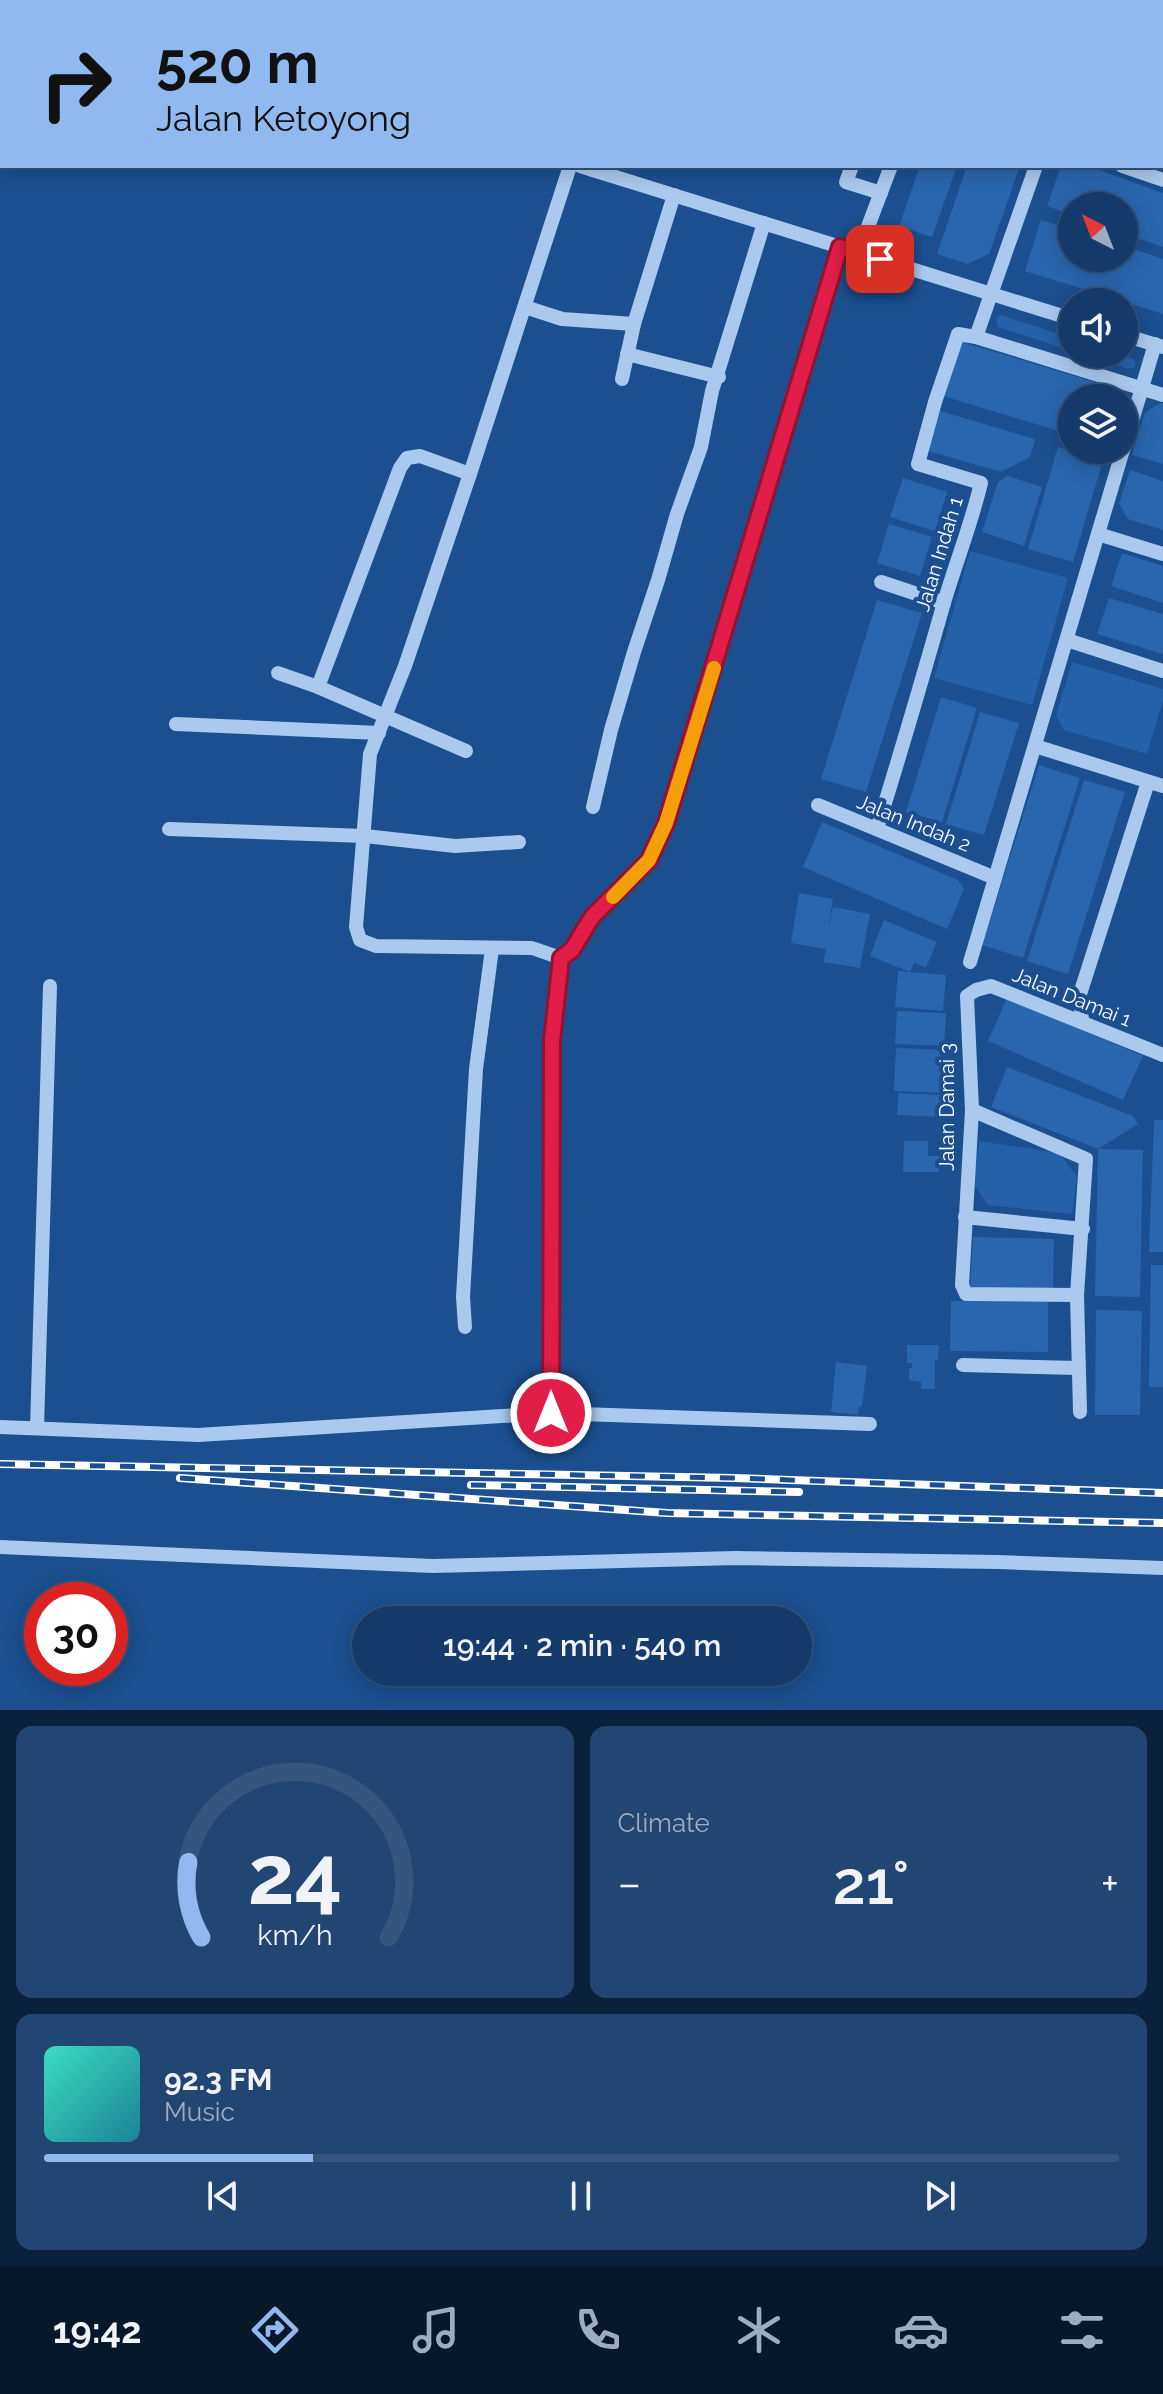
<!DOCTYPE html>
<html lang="en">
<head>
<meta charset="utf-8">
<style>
  body { margin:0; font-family:Raleway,sans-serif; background:#214673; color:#f1f3f6; height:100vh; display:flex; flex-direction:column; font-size:30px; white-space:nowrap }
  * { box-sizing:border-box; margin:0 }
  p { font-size:26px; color:#9dadc1 }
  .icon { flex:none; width:44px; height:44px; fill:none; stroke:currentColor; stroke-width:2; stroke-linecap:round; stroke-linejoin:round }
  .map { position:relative; height:1710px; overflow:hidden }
  .sheet { display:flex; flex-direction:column; gap:16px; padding:16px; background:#0b203b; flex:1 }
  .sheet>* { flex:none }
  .guide { position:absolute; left:0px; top:0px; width:1164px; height:168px; box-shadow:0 4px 20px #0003,0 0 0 2px #33557e; background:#90b9f0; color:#111; overflow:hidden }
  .needle { width:52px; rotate:318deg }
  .buttons { position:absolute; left:1058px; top:192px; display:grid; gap:16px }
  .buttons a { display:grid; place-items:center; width:80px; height:80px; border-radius:50%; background:#143b6b; box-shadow:0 4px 20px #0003,0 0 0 2px #33557e; font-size:40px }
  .speed { position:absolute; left:24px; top:1582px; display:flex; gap:16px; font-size:40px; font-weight:700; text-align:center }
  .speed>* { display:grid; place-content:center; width:104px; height:104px; border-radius:50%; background:#143b6b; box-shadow:0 4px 20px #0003,0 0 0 2px #33557e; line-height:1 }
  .speed .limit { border:12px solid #d22; background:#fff; color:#111 }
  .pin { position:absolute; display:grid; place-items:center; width:68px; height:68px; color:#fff; margin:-34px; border-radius:16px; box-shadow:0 4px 12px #0006 }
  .me { position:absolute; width:88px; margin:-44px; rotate:0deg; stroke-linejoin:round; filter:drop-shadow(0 0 6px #0008) }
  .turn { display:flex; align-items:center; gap:28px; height:168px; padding:0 24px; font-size:36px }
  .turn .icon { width:104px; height:104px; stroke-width:2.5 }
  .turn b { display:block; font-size:56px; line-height:68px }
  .big { font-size:60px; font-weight:600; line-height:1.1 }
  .sheet .widget { flex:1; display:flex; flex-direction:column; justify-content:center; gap:12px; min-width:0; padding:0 28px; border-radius:16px; background:#214673 }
  .sheet .dial { align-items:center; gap:0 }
  .dial svg { height:208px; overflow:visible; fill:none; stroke:#33557e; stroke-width:7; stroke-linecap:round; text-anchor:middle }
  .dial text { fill:#f1f3f6; stroke:none }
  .song { display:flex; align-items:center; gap:24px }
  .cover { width:96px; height:96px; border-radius:12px; background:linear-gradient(135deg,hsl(170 70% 55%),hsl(190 70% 35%)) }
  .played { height:8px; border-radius:4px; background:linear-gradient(90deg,#90b9f0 25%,#33557e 25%) }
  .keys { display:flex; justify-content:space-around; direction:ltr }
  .heat { display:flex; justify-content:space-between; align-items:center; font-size:44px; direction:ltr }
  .sheet .tiles { flex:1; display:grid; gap:16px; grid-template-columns:1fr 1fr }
  .widget:last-child { grid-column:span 2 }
  .trip { position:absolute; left:352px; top:1606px; width:460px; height:80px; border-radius:40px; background:#143b6b; box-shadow:0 4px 20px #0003,0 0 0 2px #33557e; font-weight:600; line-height:80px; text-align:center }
  .tabs { display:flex; height:128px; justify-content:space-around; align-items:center; background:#08182b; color:#9dadc1 }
  .tabs .icon { width:56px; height:56px }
  .tabs .on { color:#90b9f0 }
  .tabs b { font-size:36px; color:#f1f3f6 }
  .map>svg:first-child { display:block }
  .green { fill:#2461a8 }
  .building { fill:#2a66ad }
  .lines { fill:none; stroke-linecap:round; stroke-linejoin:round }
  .minor { stroke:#a9c9ee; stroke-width:14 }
  .rail-casing { stroke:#fff; stroke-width:8 }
  .rail { stroke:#1b4f8f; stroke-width:5; stroke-dasharray:15; stroke-linecap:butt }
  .route-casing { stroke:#92132f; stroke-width:20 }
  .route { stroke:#e11d48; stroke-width:14 }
  .slow { stroke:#f59e0b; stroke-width:14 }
  .labels { text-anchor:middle; stroke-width:8; stroke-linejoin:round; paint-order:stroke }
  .street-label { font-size:20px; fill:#fff; stroke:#1b4f8f }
</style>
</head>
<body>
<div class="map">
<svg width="1163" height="1710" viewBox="0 0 1163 1710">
  <rect width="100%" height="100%" fill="#1b4f8f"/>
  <g class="green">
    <path d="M1000,315L1072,338V351L998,327L996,320Z"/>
    <path d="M1082,354C1099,354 1124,349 1136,362L1134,368L1129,369Z"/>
    <path d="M970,551L1068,578L1032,705L934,678Z"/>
    <path d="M1072,662L1163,689V700L1147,754L1064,730L1056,716Z"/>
    <path d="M979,1141L1059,1153L1077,1177L1072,1214L988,1205L973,1183Z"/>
  </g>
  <g class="building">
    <path d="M920,166H957L932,237L899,226Z"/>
    <path d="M967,166H1020L989,254L967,264L937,254Z"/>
    <path d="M1061,166H1088L1163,193V247L1124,233V206H1072V215L1047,206Z"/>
    <path d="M1041,220L1072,230V258H1124V246L1163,259V314L1025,271Z"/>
    <path d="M961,342L1118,389L1121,398H1072V435L943,396Z"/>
    <path d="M1160,403L1163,404V464L1132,455L1145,412Z"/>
    <path d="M937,410L1035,439L1030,457L1001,472L925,450Z"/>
    <path d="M1058,447L1103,460L1073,562L1028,549Z"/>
    <path d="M1130,470L1163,481V530L1128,519L1119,504Z"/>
    <path d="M1008,476L1042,487L1024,546L982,532L998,482Z"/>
    <path d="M903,478L947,492L935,531L890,517Z"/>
    <path d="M889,524L932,537L920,576L877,563Z"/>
    <path d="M1122,553L1163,566V603L1111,586Z"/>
    <path d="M1109,598L1163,614V654L1097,634Z"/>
    <path d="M877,600L922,613L866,792L821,779Z"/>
    <path d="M941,697L977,708L942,822L906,812Z"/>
    <path d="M980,712L1019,723L984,835L946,824Z"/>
    <path d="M1039,765L1080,778L1023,958L982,945Z"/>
    <path d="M1084,780L1125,792L1068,974L1027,961Z"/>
    <path d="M822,822L958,880L964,889L947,929L803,867Z"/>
    <path d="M799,893L833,899L828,930L833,907L870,914L860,968L823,962L826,949L791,943Z"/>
    <path d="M884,920L937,942L926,968L914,963L910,972L870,956Z"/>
    <path d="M898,971L946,975L943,1011L895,1007Z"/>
    <path d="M1007,998L1143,1056L1123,1100L988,1041Z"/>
    <path d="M897,1011L946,1013L944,1046L895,1044Z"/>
    <path d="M896,1048L946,1050L945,1093L894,1091Z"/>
    <path d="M1007,1067L1133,1116L1138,1124L1098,1149L991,1107Z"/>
    <path d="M898,1093L944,1095L943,1117L897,1115Z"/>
    <path d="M1154,1120H1163V1252H1149Z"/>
    <path d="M904,1141H928V1156H939V1172H903Z"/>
    <path d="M1098,1149L1143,1150L1140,1297L1095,1296Z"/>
    <path d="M973,1237L1054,1239L1053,1291L970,1288Z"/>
    <path d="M1151,1265H1163V1387H1149Z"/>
    <path d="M951,1301L1048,1302V1352L950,1351Z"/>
    <path d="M1096,1310L1142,1311L1140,1415H1095Z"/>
    <path d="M907,1345H939L938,1360H935V1389H921V1382L909,1380V1369L912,1368V1363H907Z"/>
    <path d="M836,1362L867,1366L862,1406L859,1407L858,1415L831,1412Z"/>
  </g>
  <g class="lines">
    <g class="minor">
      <path d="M440,2V0"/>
      <path d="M550,2V0"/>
      <path d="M954,2L955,0"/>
      <path d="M1094,2L1095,0"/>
      <path d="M0,37L2,38"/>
      <path d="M1162,55H1163"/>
      <path d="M0,99L2,93"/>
      <path d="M580,166L1072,319"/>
      <path d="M852,166L846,182L881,193"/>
      <path d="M1122,166L1163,180"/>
      <path d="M858,253L891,166"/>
      <path d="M525,307L562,319L634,324"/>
      <path d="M1124,335L1163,347"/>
      <path d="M976,337L1036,166"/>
      <path d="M627,354L719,377"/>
      <path d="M622,379L634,324L674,195"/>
      <path d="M1124,448L1155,344"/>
      <path d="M1098,534L1163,554"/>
      <path d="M881,582L944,603"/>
      <path d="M1067,640L1163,671"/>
      <path d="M278,673L318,687L466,751"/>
      <path d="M318,687L400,468L407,458L420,456L470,474"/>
      <path d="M176,724L379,733"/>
      <path d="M1035,746L1163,786"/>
      <path d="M818,805L995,878"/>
      <path d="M593,807L611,730L634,652L658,580L677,514L701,447L712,391L764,223"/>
      <path d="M169,829L365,836L455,846L519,842"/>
      <path d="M877,829C900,755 922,680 943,606C955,565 971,525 981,483L918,464L935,402L958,334L976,337L1163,395"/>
      <path d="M561,958L532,948L376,946L360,940L356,927L370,754L405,666L470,474L570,166"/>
      <path d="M970,962L1123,450"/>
      <path d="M1082,1022L1080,994L1148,782"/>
      <path d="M972,1110L1086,1159L1077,1295L1080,1412"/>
      <path d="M965,1217L1083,1229"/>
      <path d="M1077,1295L966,1294L962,1285L972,1110L967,996L976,990L991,986L1163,1055"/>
      <path d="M465,1327L463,1297L476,1069L492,949"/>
      <path d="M963,1365L1078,1368"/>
      <path d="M551,1413L552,1041L561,958L572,950L592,917L649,860L666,823L840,247"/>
      <path d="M0,1427L198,1435L551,1413L870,1424"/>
      <path d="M37,1428L50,986"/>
      <path d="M0,1547L433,1566L736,1558L998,1562L1163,1568"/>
    </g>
    <g class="rail-casing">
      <g id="rail">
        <path d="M0,1464L734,1478L1163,1493"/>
        <path d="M180,1478L667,1513L1163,1523"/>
        <path d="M471,1485L799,1492"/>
      </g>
    </g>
    <use href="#rail" class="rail"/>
  </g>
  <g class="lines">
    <g class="route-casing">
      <path id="route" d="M551,1413L552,1041L561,958L572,950L592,917L649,860L666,823L840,247L880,259"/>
    </g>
    <use href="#route" class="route"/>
    <path class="slow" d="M613,897L649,860L666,823L714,668"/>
  </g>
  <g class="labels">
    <g class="street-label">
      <text transform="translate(939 554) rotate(-73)" y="7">Jalan Indah 1</text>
      <text transform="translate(914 823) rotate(22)" y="7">Jalan Indah 2</text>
      <text transform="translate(1072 997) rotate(22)" y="7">Jalan Damai 1</text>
      <text transform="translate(947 1107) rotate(-90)" y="7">Jalan Damai 3</text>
    </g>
  </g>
</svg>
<div class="buttons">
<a><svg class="needle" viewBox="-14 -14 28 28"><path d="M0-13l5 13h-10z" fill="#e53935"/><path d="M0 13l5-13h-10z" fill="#9dadc1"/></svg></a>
<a><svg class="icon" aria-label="sound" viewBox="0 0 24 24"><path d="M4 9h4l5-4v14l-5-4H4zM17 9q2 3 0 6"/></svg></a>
<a><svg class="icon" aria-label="layers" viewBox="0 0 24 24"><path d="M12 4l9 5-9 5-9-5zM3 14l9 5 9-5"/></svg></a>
</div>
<div class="speed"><div class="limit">30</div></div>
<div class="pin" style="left:880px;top:259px;background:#d93025"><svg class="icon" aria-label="arrive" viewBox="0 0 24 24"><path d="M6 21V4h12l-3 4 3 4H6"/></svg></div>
<svg class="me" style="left:551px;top:1413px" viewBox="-20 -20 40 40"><circle r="17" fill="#e11d48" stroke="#fff" stroke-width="3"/><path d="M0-11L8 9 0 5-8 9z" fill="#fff"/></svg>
<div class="trip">19:44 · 2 min · 540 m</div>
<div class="guide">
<div class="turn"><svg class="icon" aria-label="right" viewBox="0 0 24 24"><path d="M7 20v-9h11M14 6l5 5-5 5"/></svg><div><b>520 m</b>Jalan Ketoyong</div></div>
</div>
</div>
<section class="sheet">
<div class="tiles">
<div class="widget dial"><svg viewBox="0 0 100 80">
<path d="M14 69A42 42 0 1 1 86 69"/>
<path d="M14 69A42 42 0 0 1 9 40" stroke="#90b9f0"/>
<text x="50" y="56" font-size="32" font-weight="700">24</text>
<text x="50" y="72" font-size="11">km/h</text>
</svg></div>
<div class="widget"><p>Climate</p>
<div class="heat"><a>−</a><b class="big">21°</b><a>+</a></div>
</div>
<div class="widget">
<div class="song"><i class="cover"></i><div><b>92.3 FM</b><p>Music</p></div></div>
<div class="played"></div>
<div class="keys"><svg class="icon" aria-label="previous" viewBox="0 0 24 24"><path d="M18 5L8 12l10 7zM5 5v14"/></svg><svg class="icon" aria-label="pause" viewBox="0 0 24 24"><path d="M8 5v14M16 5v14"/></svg><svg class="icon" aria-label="next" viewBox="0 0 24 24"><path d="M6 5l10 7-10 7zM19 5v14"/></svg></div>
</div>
</div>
</section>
<nav class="tabs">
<b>19:42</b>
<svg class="icon on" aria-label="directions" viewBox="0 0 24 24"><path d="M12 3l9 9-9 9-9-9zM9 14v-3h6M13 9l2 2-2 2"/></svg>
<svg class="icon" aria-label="music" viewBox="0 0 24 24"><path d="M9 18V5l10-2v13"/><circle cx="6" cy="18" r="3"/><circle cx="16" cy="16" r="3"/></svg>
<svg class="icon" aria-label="phone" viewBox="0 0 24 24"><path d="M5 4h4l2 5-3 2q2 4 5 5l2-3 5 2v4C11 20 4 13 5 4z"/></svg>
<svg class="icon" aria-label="climate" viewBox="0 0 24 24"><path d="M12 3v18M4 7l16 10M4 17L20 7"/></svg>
<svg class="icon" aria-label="car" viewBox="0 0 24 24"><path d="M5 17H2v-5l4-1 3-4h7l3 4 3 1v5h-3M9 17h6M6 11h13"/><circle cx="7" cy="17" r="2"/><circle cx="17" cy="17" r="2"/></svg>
<svg class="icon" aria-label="filters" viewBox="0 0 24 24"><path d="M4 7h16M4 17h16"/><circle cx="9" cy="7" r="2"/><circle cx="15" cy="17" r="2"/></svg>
</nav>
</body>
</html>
